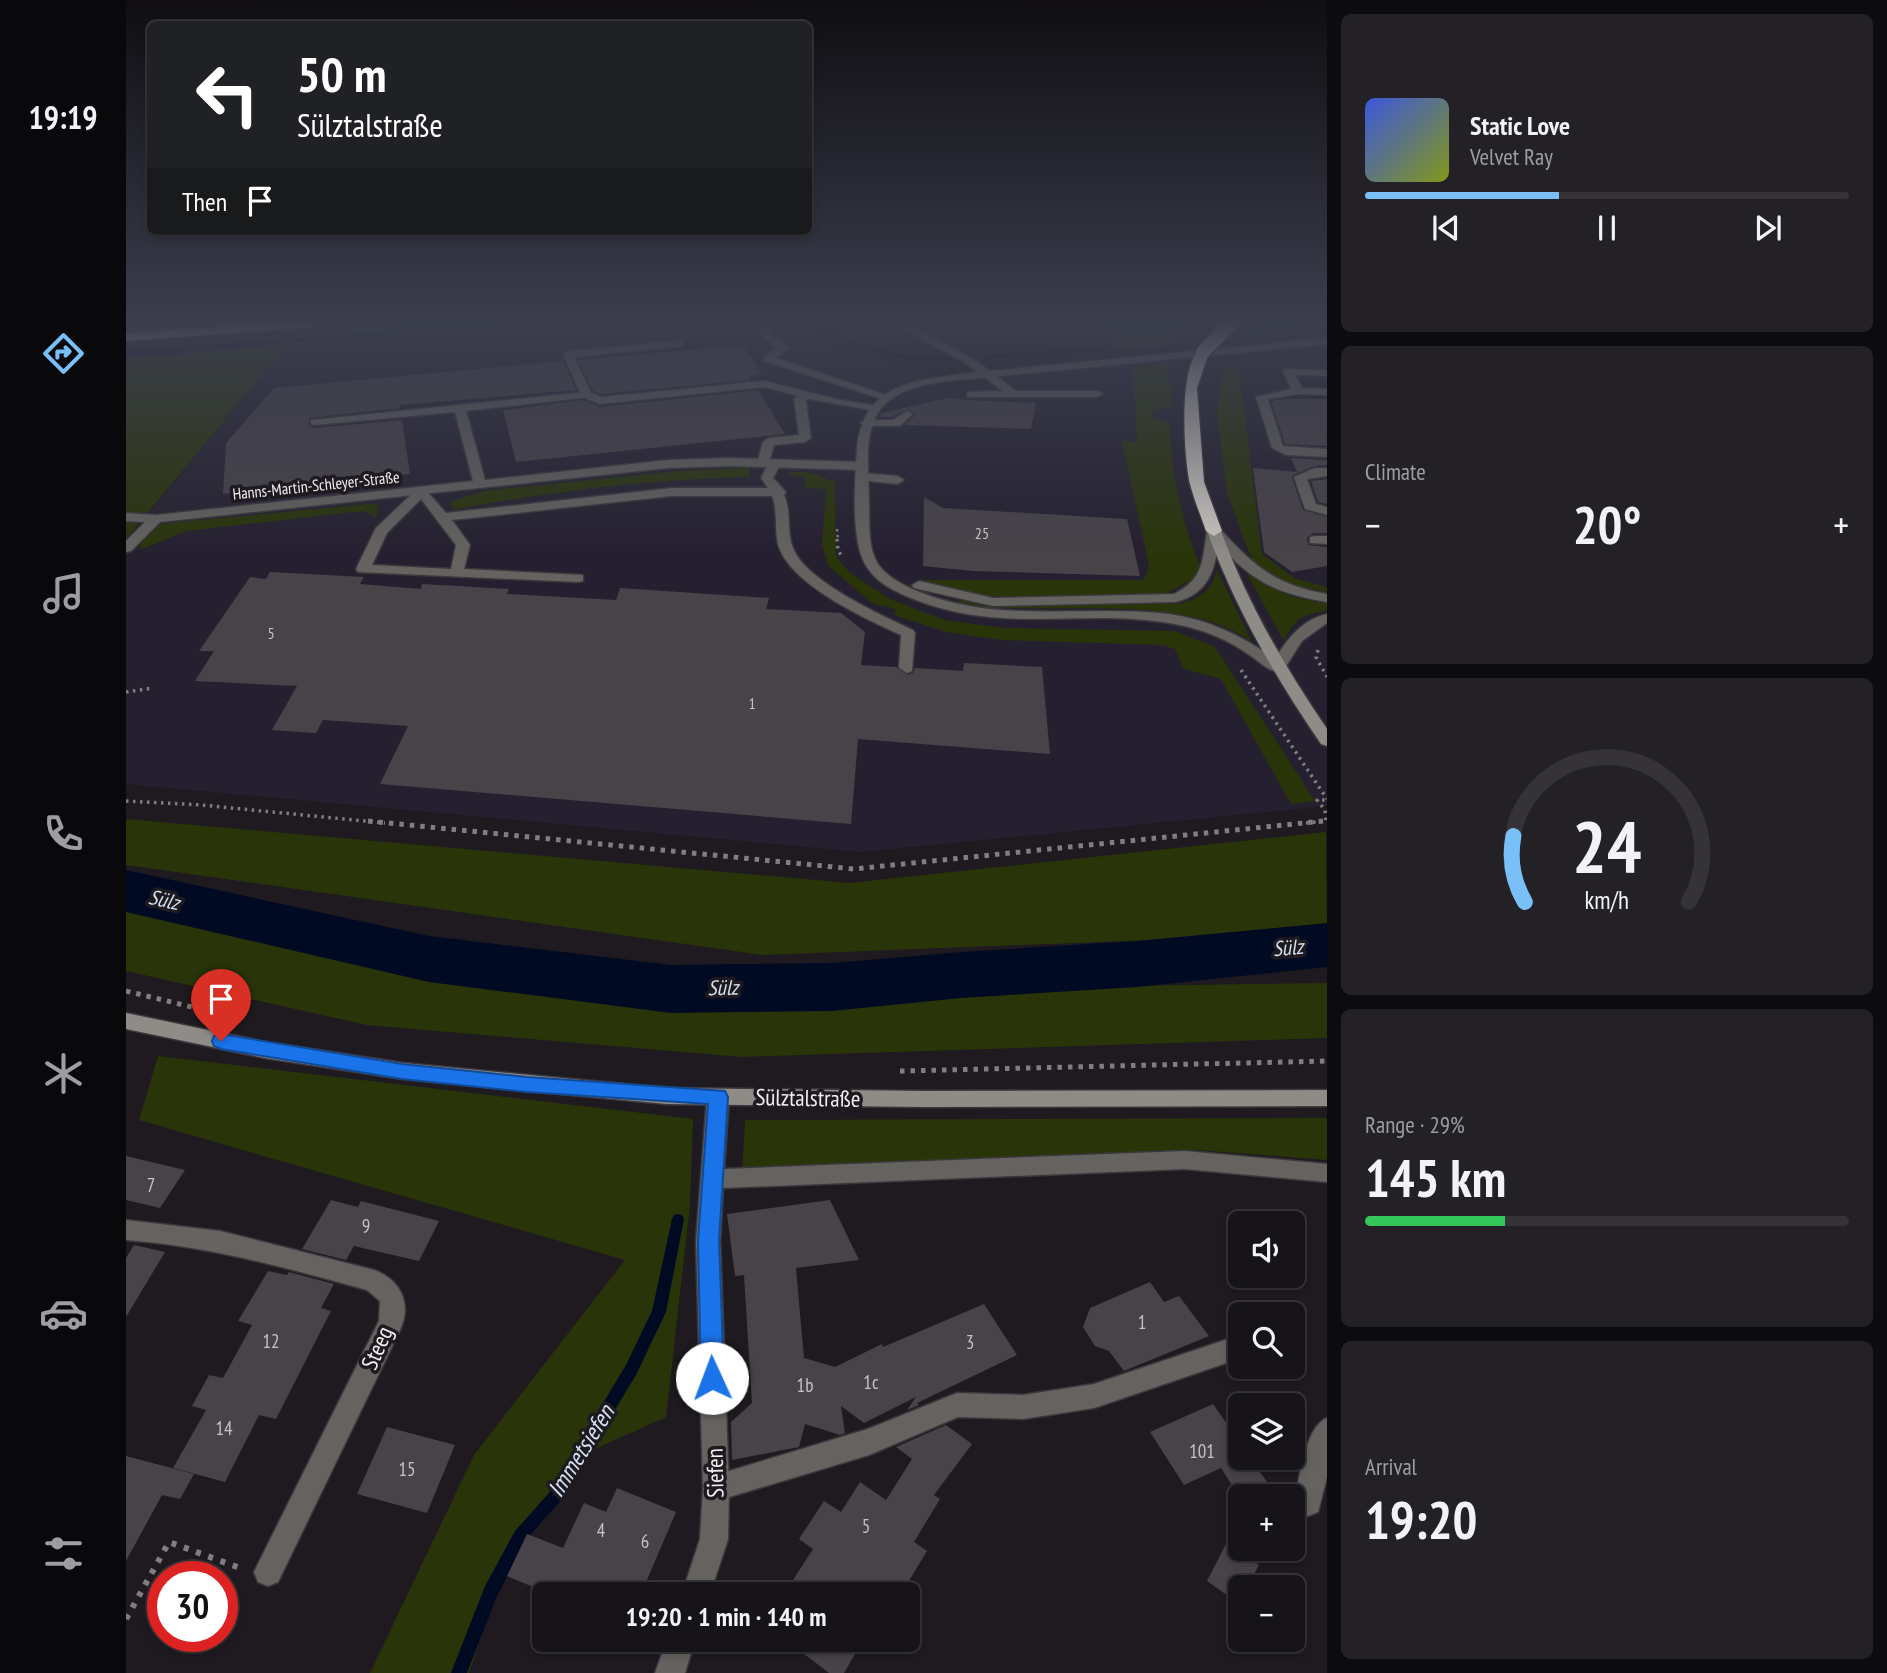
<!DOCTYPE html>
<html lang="en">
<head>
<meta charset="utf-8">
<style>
  body { margin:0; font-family:"PT Sans Narrow",sans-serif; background:#232125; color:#f1f3f6; height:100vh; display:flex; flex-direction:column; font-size:26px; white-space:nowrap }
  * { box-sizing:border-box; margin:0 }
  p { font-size:23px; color:#9e9ea2 }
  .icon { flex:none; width:38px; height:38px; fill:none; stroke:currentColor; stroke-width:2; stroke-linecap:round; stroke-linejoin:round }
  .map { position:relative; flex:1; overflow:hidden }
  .details { display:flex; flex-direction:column; gap:14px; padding:14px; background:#0c0b0d; width:560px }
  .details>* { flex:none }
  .top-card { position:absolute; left:21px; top:21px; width:665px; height:214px; border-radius:10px; box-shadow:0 4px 10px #0003,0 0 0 2px #353337; background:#202124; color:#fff; overflow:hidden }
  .controls { position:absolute; left:1102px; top:1211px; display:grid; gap:14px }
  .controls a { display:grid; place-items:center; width:77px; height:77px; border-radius:10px; background:#161418; box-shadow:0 4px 10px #0003,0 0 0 2px #353337; font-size:35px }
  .speed { position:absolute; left:21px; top:1561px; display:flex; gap:14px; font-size:35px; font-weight:700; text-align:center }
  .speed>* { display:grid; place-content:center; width:91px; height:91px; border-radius:50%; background:#161418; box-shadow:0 4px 10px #0003,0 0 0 2px #353337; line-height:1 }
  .speed .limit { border:10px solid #d22; background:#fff; color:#111 }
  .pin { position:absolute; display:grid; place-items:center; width:60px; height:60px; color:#fff; margin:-72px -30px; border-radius:50% 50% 50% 0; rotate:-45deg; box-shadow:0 0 7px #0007 }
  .pin .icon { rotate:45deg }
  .me { position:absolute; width:77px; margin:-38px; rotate:358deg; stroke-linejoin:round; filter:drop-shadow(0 0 5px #0008) }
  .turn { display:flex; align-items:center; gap:24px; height:147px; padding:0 35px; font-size:32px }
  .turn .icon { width:91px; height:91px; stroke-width:2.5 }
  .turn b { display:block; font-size:49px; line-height:60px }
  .then { display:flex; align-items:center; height:66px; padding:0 35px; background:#0003; gap:14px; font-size:26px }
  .big { font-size:52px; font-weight:700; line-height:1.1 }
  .details .card { flex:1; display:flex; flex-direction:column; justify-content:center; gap:10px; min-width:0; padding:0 24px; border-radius:10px; background:#232125 }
  .details .dial { align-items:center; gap:0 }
  .dial svg { height:182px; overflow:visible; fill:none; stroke:#353337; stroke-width:7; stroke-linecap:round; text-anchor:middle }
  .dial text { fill:#f1f3f6; stroke:none }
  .song { display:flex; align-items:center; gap:21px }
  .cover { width:84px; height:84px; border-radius:10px; background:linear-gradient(135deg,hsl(230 70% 55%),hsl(70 70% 35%)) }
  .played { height:7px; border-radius:4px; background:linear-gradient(90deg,#79bff8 40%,#353337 40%) }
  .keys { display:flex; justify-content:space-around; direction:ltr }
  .heat { display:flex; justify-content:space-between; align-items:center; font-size:38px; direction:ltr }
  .charge { height:10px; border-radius:5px; background:linear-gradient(90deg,#34c759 29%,#353337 0) }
  .trip { position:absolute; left:406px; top:1582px; width:388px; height:70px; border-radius:10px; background:#161418; box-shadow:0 4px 10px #0003,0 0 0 2px #353337; font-weight:700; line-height:70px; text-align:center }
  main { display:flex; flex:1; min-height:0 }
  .tabs { display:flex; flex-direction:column; width:126px; justify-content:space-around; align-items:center; background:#09080a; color:#9e9ea2 }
  .tabs .icon { width:49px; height:49px }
  .tabs .current { color:#79bff8 }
  .tabs b { font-size:32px; color:#f1f3f6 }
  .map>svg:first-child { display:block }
  .commercial { fill:#25202f }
  .green { fill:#293509 }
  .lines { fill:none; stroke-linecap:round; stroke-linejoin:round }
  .stream { fill:#000a23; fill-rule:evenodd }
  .river { fill:#000a23; fill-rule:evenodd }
  .building { fill:#484349 }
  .service-casing { stroke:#3b383d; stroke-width:3 }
  .minor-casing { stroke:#3b383d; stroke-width:3 }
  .tertiary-casing { stroke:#3b383d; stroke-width:3 }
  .secondary-casing { stroke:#3b383d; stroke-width:3 }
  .motorway-casing { stroke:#3b383d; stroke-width:3 }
  .path-far3 { stroke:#817d82; stroke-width:2.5; stroke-dasharray:2.5 3.5; stroke-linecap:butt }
  .path-far2 { stroke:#817d82; stroke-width:3.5; stroke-dasharray:2.5 4.5; stroke-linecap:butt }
  .path-far1 { stroke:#817d82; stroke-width:5; stroke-dasharray:4.5 6; stroke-linecap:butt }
  .path { stroke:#817d82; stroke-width:6; stroke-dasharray:5 8; stroke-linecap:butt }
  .service { fill:#656360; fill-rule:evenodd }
  .minor { fill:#656360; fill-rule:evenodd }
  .tertiary { fill:#656360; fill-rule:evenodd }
  .secondary { fill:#8e8c87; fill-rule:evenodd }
  .motorway { fill:#cdc8c1; fill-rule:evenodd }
  .motorway-bridge-casing { stroke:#3b383d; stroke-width:17; stroke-linecap:butt }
  .motorway-bridge { stroke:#cdc8c1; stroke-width:14 }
  .route { fill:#1a73e8; stroke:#114b97; stroke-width:2 }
  .labels { text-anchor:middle; stroke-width:7; stroke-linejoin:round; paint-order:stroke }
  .far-street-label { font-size:16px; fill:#f0edf1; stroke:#1e1a20 }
  .number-label { font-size:16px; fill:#c6c2c7 }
  .near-number-label { font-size:19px; fill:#c6c2c7 }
  .water-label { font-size:21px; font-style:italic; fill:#d3e1f1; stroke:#1e1a20 }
  .near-street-label { font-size:23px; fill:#f0edf1; stroke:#1e1a20 }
  .near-water-label { font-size:24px; font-style:italic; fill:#d3e1f1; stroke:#1e1a20 }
</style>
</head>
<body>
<main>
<nav class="tabs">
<b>19:19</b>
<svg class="icon current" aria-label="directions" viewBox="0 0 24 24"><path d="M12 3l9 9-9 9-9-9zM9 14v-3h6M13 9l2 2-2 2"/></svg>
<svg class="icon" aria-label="music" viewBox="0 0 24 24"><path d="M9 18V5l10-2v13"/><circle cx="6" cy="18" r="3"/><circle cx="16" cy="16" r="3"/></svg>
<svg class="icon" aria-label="phone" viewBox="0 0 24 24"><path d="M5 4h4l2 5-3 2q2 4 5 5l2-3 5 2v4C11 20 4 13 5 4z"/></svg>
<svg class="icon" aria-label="climate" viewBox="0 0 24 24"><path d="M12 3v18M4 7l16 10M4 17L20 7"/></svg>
<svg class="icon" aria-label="car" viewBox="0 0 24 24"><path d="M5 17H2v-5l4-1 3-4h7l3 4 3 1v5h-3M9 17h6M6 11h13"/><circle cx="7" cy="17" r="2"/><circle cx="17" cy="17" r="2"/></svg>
<svg class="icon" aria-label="filters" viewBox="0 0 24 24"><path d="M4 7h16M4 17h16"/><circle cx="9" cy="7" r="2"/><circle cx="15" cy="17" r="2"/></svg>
</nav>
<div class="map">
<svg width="1201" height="1673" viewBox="0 0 1201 1673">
  <rect width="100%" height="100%" fill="#1e1a20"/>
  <path class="commercial" d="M431,323H646L704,345L834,383L1109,352L1201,348V806L735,852L0,784V546L4,536L161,345Z"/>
  <g class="green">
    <path d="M321,323H432L161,345L0,539V359L161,345L168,335Z"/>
    <path d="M980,323H1059L1050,345L1002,349L988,346Z"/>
    <path d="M1128,323H1189L1162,333L1118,338Z"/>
    <path d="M1044,363L1042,385L1047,387L1044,406L1028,410L1026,417L1044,422C1044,470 1056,520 1073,564L1072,576L1041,593L1010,597H872L834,593L798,580H1018L1023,566L996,441L1011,442L1007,367Z"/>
    <path d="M1097,367L1113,368L1136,554L1168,578L1201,587V592L1163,584L1131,569L1122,550L1101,493L1091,412Z"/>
    <path d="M624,468L623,477C523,480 425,491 327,510L324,502L358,491L552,471Z"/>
    <path d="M663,471L686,473L709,482L710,556L724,573L764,599L818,620L878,628L1048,631L1089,647L1189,801L1165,804L1095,679L1058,669L1049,649L1037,645L876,640L820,632L768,615L770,610L760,606L749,605L702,566L696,544L700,489L679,488V477L663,475Z"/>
    <path d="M252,503L250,517L237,511L60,531L14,550L16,535L34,524Z"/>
    <path d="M1091,570L1126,642C1054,589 920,618 831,604L833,600L865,605L1052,604C1074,599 1085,592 1091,570Z"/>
    <path d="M1121,574C1146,590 1171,601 1201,603V611C1175,616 1170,616 1158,641Z"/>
    <path d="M0,819L723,883L1200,832L1201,933L637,955L0,865Z"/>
    <path d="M0,902L341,968L742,990L1201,983V1038L616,1057L241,1025L0,971Z"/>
    <path d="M32,1056L567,1119L564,1205L540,1417L460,1453L396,1536L374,1580L343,1673H244L348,1455L499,1260L13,1120Z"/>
    <path d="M1201,1118V1160L1071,1150L616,1176L619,1120Z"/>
  </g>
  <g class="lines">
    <g class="stream">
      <path d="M370,323H393L390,325L0,355V351Z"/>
      <path d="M676,323H683L718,337L754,350L791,357H830L833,359C799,372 707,342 676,323Z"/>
      <path d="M1166,323H1177L1115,336L1112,334Z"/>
      <path d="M982,347L984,348V350L860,359L857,357L860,355Z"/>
      <path d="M552,1214L556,1215L558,1219L540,1312L510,1375L432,1504L399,1541L371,1596L341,1673H325L359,1586L389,1531L422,1494L500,1365L526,1311L546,1219L548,1215Z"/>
    </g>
    <path class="river" d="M0,870L303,936L545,965L706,963L835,952L1011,941L1201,923V967L1011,987L835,998L706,1011L545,1013L303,982L0,912Z"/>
  </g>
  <g class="building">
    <path d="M618,345L636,375L623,376L625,380L475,394L467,391L452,360Z"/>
    <path d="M437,361L450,390L274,405V408L183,418V426L189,428L276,420L284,474L97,494L100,443L148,388Z"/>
    <path d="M632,390L659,434L390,462L377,410L457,400L474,407Z"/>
    <path d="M822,398L841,400L910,403L905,429L779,425L790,414L782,409L766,417H753L755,413Z"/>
    <path d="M1159,399H1201V446L1159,444L1145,401Z"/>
    <path d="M1165,458L1201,460V465L1188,466L1167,475L1166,478L1177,510L1201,517V533H1188L1181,537L1182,545L1201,547V566L1166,572L1138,552L1127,468L1171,472Z"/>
    <path d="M1201,479V504L1192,502L1185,481Z"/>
    <path d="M798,497L817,508L1001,519L1014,576L847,571L797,566Z"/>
    <path d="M144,572L238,577L234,584L295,589L296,584L383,589L381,594L490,600L494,588L643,598L640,609L715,613L739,632L735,665L770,667L782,675L787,673L789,668L837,671L838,663L916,667L924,754L732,739L725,824L254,784L282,726L197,720L190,733L146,730L171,686L69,681L88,651H73L100,612L124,577L140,579Z"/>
    <path d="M0,1156L59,1170L34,1208L0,1200Z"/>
    <path d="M205,1200L232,1207L235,1201L313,1221L293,1261L228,1246L220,1260L176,1249Z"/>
    <path d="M704,1200L733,1260L670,1268L678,1358L709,1367L756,1344L757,1347L858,1304L891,1355L791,1403L793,1405L781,1410L790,1397L738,1423L715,1406L719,1433L714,1435L679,1424L673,1447L606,1460L605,1422L626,1403L618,1275L609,1276L601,1214Z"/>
    <path d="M8,1245L39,1252L0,1317V1258Z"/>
    <path d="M142,1271L161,1275L163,1272L208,1284L195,1308L205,1311L150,1419L133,1415L99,1482L47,1468L80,1410L66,1406L83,1375L97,1378L126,1325L112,1321Z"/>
    <path d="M1024,1282L1038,1302L1053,1296L1083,1336L998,1371L983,1351L969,1346L957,1327L964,1308Z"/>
    <path d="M1087,1404L1115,1444V1458H1124L1151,1496H1113L1095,1468L1058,1485L1024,1432Z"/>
    <path d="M820,1425L846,1444L808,1495L814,1499L788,1542L801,1551L775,1594H658L687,1549L673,1539L698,1501L715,1512L734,1482L760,1500L786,1459L770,1447Z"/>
    <path d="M261,1427L329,1445L301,1513L231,1494Z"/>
    <path d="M0,1456L68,1474L54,1499L36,1495L0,1561Z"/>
    <path d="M491,1488L550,1512L515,1594H424L381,1576L401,1534L437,1548L458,1503L480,1512Z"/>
    <path d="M1101,1542L1133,1565L1121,1587H1115L1112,1603L1081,1581Z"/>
    <path d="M660,1640H737L718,1673H703Z"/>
  </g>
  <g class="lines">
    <g class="service-casing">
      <g id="service">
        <path d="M766,323H779L846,358L890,391H971L977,394L971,397H841V393L845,392L877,391L838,362Z"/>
        <path d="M636,326L663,348L650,358L769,398L759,400L638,361V357L651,348L632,331L631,329Z"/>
        <path d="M552,341L556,342V346L448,357L465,393L475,397L639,381L714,400L753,406L755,408L749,411L683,399L680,400L685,438L679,442L648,445L643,463L649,459L655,463L647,478L660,492L658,495C666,512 660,531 667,548C679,581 757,616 787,630L789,633L786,671L781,673L773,668L775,635C740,619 670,587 654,550C647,534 653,513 646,496H546L326,520L344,545L338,569L457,575V581L452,582L232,572L230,569L250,528L291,489H299L320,513L546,488H642L635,478L642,464L637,467L631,463L637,442L643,438L673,435L668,399L672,396L639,387L474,404L456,397L437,354L442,351ZM295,499L330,545L325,569L246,565L261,533Z"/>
        <path d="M1158,369L1201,370V376L1169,375L1176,388L1201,389V395L1172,394L1142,399L1157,446L1201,449V457L1160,455L1146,448L1130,397L1165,389L1157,371Z"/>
        <path d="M781,411L787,414L774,426H740L734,423L740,420H767Z"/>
        <path d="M1189,468H1201V476L1181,479L1190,504L1201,507V515L1179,509L1168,477Z"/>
        <path d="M737,473L772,476L778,480L772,484L733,480L731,477Z"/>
        <path d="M1189,536H1201V544L1184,543V537Z"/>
        <path d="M1108,1337L1115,1340V1358L968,1408L897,1419L832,1417L743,1455L590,1501L581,1497L577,1488L581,1479L590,1475L742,1429L831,1393L897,1395L968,1384Z"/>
      </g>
    </g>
    <g class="minor-casing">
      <g id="minor">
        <path d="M460,392L464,393V397L340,411L359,480L542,460L604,458L737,462L743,466L737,470L604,466L542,468L34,522L5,551L0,552V541L19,522L0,521V513L30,515L347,481L329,412L189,425L185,424V420Z"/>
        <path d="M592,1089L600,1091L603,1097L598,1169L1059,1151L1201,1164V1182L1059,1169L597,1188L594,1241L603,1488L602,1539L584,1594H556L574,1539L577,1488L570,1241L581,1097L584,1091Z"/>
        <path d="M0,1220L94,1231L248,1270C275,1280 286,1304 274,1330L152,1582L142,1586L132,1582L128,1572L253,1321L254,1301L241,1290C161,1268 83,1246 0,1240Z"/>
        <path d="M1201,1418V1477L1192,1512L1182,1516L1172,1512L1168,1502C1174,1479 1178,1428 1201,1418Z"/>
        <path d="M541,1640H569L559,1673H529Z"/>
      </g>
    </g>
    <g class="tertiary-casing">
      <g id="tertiary">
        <path d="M1201,338V344L855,378C823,381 771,382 752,413C737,437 743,474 743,501C744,522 741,546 752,564C761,577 777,585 791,591C873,625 958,604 1043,614C1084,620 1116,636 1149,659C1162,638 1176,620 1201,614V623L1176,641L1157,671C1145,674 1135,663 1125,656C1101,639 1077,629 1048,624C957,607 876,636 785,598C765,590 746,580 737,560C725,533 729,478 731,449C737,386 783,381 835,374Z"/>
        <path d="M1088,527L1093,528C1128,566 1149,585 1201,594V602C1151,594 1127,582 1092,544C1089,573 1080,594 1050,602L867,606L788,588L786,585L793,581L867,598L1048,594C1078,579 1076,561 1081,531Z"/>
      </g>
    </g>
    <g class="secondary-casing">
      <g id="secondary">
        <path d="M1088,527L1095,531C1121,602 1158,666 1201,729V746L1195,744C1149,677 1109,608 1081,531Z"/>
        <path d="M0,1013L139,1042L277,1063L541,1088L797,1091L1201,1090V1106L797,1107L541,1104L277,1079L139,1058L0,1029Z"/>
      </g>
    </g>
    <g class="motorway-casing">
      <g id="motorway">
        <path d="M139,323H193L187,327L0,341V333Z"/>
        <path d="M1077,348L1083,352L1071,388L1078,482L1096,531L1088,536L1080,531C1075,516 1068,500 1064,484C1058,460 1051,358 1077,348Z"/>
      </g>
    </g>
    <path class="path-far3" d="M711,529L712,540"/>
    <g class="path-far2">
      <path d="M711,539L712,551L717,557"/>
      <path d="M1192,650L1190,657L1201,677"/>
      <path d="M1115,670L1201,799"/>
      <path d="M0,692L27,688"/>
      <path d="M0,801L75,805L259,823"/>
      <path d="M1180,823L1200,821L1199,810L1191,800H1201"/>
    </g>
    <g class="path-far1">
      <path d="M242,821L728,869L1197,821"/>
      <path d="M0,991L74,1009"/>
      <path d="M774,1071L1201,1061"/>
    </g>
    <path class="path" d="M0,1619L43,1542L114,1568"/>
    <use href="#service" class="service"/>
    <use href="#minor" class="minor"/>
    <use href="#tertiary" class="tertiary"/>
    <use href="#secondary" class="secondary"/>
    <use href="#motorway" class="motorway"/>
    <g class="motorway-bridge-casing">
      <path id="motorway-bridge" d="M1077,352L1105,323"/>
    </g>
    <use href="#motorway-bridge" class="motorway-bridge"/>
  </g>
  <linearGradient id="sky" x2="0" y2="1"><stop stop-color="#100e12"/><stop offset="0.58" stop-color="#3b3e4e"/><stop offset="1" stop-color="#3b3e4e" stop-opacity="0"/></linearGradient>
  <rect width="1201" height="557" fill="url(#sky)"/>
  <path class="route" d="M95,1034L276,1064L401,1077L599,1091L602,1097L593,1241L598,1378L595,1386L586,1389L578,1386L575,1378L572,1241L582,1104L401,1092L276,1079L95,1049L88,1046L86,1041L88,1036Z"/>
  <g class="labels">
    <g class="far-street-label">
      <text transform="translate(190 485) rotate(-6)" y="6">Hanns-Martin-Schleyer-Straße</text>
    </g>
    <g class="number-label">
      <text x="856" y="539">25</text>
      <text x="145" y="639">5</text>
      <text x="626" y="709">1</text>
    </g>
    <g class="near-number-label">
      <text x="25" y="1192">7</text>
      <text x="240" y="1233">9</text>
      <text x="1016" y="1329">1</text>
      <text x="145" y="1348">12</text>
      <text x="844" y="1349">3</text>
      <text x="745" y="1389">1c</text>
      <text x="679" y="1392">1b</text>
      <text x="98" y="1435">14</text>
      <text x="1076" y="1458">101</text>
      <text x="281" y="1476">15</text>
      <text x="740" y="1533">5</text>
      <text x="475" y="1537">4</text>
      <text x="519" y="1548">6</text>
    </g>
    <g class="water-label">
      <text transform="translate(38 900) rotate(13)" y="7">Sülz</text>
      <text transform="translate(1162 948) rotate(-5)" y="7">Sülz</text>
      <text transform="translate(597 988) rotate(-1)" y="7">Sülz</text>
    </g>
    <g class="near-street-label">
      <text transform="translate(682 1098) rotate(1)" y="8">Sülztalstraße</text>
      <text transform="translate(251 1348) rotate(-66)" y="8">Steeg</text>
      <text transform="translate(589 1473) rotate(-91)" y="8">Siefen</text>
    </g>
    <g class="near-water-label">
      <text transform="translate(455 1451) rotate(-58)" y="8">Immetsiefen</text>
    </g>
  </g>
</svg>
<div class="controls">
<a><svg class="icon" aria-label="sound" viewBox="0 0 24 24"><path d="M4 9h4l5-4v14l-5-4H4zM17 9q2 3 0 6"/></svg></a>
<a><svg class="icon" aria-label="search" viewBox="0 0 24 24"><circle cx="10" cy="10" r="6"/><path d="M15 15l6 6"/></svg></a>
<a><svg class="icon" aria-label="layers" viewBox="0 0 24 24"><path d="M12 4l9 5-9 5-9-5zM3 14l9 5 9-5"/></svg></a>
<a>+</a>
<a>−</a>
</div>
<div class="speed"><div class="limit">30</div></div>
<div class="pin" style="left:95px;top:1041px;background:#d93025"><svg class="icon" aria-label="arrive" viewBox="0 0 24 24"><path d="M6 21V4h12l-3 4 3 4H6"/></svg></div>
<svg class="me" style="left:586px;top:1378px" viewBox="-20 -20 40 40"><circle r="19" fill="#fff"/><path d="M0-13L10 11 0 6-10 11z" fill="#1a73e8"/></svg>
<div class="trip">19:20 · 1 min · 140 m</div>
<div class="top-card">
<div class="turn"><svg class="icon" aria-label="left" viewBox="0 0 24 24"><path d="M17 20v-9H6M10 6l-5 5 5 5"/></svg><div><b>50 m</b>Sülztalstraße</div></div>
<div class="then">Then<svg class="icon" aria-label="arrive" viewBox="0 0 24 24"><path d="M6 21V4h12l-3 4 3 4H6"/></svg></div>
</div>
</div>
<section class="details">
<div class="card">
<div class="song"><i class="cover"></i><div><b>Static Love</b><p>Velvet Ray</p></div></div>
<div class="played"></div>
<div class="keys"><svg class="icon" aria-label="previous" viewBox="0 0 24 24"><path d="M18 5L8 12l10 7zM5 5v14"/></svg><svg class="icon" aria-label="pause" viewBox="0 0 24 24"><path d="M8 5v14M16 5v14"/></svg><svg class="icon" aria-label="next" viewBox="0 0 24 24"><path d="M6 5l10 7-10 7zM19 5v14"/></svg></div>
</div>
<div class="card"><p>Climate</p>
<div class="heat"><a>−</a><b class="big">20°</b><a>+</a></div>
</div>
<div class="card dial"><svg viewBox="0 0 100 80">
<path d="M14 69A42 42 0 1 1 86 69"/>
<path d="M14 69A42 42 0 0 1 9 40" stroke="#79bff8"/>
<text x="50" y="56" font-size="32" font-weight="700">24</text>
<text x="50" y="72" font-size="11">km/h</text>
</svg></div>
<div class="card"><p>Range · 29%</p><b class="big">145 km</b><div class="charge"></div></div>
<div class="card"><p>Arrival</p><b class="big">19:20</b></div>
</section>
</main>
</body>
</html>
